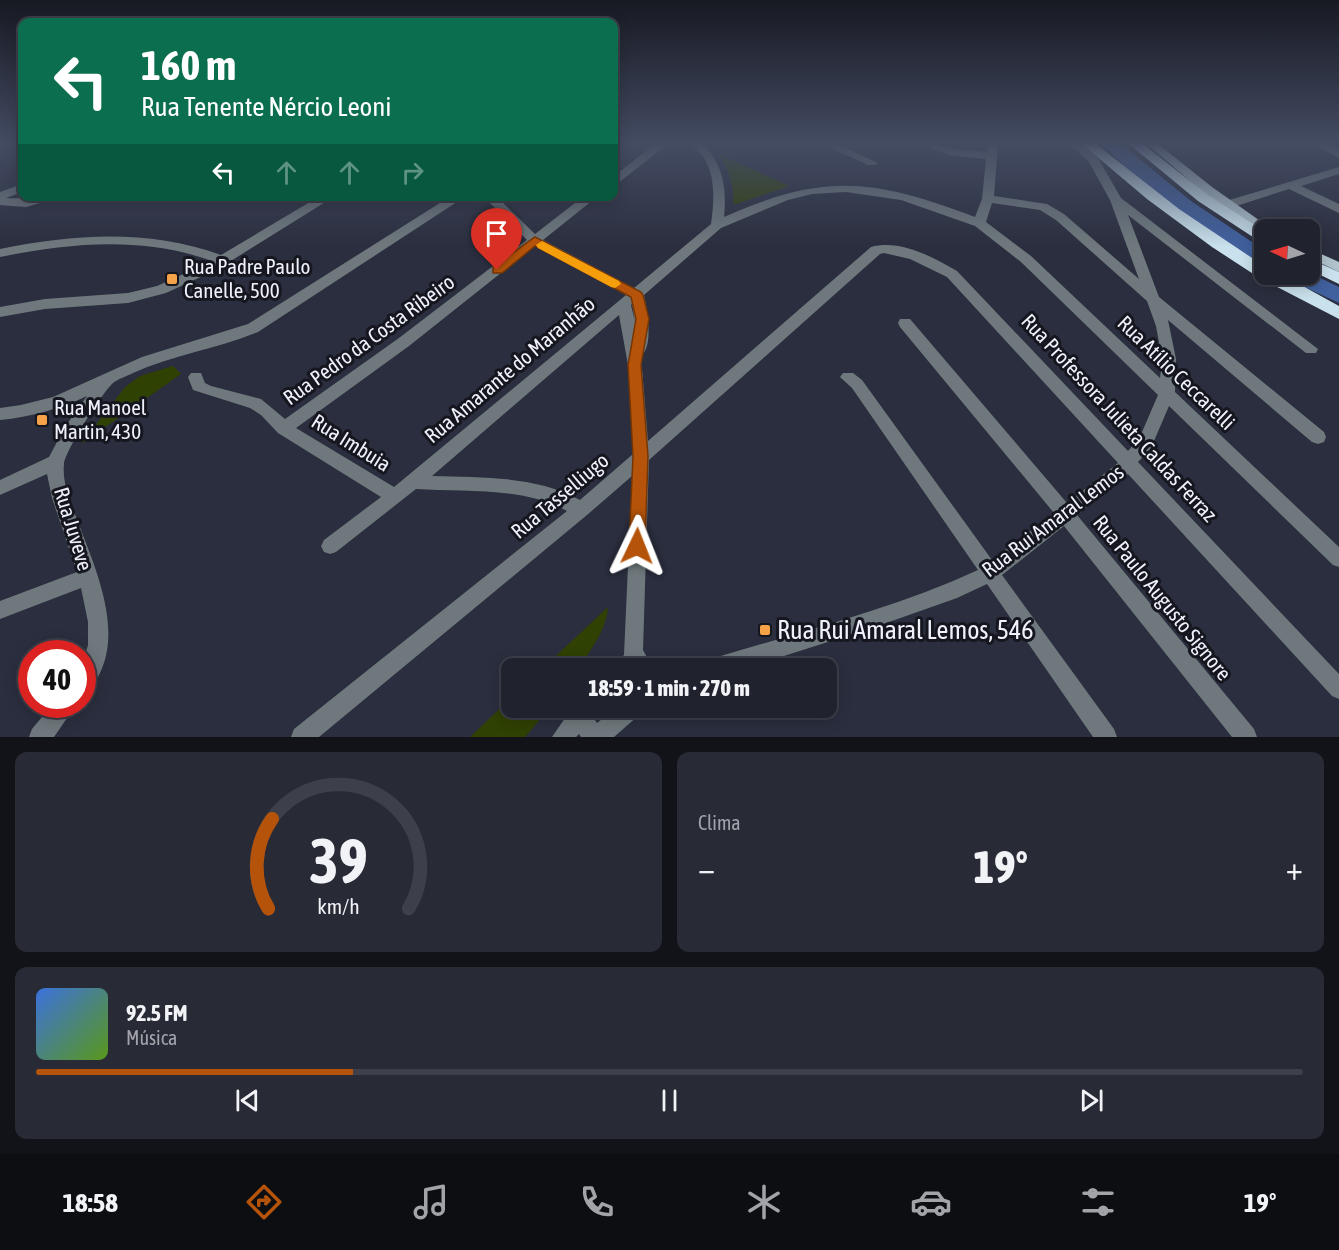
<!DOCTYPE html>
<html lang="pt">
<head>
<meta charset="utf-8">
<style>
  body { margin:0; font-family:"Asap Condensed",sans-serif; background:#282a36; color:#f1f3f6; height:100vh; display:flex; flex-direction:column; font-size:22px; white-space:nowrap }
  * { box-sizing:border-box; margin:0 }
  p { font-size:20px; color:#a2a4aa }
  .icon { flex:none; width:33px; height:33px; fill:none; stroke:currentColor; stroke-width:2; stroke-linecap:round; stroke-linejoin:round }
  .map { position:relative; height:737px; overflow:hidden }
  .drawer { display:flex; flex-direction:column; gap:15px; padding:15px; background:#121319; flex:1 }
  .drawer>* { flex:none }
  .banner { position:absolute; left:18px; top:18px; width:600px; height:183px; border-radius:12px; box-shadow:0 3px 15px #0003,0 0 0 2px #3d3f4a; background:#0b6e4f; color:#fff; overflow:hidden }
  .needle { width:39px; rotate:274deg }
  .controls { position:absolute; left:1254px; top:219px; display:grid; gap:12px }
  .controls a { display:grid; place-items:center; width:66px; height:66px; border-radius:12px; background:#20222e; box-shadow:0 3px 15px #0003,0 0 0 2px #3d3f4a; font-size:30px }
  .speed { position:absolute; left:18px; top:640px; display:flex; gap:12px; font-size:30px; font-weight:700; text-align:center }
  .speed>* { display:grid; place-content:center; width:78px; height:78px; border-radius:50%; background:#20222e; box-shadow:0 3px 15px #0003,0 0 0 2px #3d3f4a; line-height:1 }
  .speed .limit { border:9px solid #d22; background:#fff; color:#111 }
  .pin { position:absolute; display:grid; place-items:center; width:51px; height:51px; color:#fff; margin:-62px -26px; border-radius:50% 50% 50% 0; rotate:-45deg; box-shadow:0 0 6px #0007 }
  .pin .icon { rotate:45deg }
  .me { position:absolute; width:66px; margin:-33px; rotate:2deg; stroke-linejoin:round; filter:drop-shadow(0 0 4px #0008) }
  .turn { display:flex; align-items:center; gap:21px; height:126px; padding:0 24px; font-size:27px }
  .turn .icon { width:78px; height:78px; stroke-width:2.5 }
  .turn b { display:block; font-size:42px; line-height:51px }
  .lanes { display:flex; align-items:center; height:57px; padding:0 24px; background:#0003; justify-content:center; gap:30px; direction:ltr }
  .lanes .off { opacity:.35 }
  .big { font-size:45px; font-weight:800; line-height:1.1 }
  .drawer .card { flex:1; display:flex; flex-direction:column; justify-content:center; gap:9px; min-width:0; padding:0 21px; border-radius:12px; background:#282a36 }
  .drawer .dial { align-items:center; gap:0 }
  .dial svg { height:156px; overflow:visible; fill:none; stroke:#3d3f4a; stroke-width:7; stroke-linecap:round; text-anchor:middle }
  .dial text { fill:#f1f3f6; stroke:none }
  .song { display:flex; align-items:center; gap:18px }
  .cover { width:72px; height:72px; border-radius:9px; background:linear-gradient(135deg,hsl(220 70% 55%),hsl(90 70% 35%)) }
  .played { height:6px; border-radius:3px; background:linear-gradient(90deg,#b45309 25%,#3d3f4a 25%) }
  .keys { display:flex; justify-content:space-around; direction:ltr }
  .heat { display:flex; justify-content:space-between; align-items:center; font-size:33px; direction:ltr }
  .drawer .tiles { flex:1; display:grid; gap:15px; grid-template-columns:1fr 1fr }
  .card:last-child { grid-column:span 2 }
  .trip { position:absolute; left:501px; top:658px; width:336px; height:60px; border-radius:12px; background:#20222e; box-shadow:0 3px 15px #0003,0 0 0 2px #3d3f4a; font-weight:800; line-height:60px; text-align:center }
  .dock { display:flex; height:96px; justify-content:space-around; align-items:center; background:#0d0e12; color:#a2a4aa }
  .dock .icon { width:42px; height:42px }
  .dock .selected { color:#b45309 }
  .dock b { font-size:27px; color:#f1f3f6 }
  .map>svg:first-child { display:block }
  .green { fill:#2f4103 }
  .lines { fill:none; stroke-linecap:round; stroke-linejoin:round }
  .river { fill:#40609e; fill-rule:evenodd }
  .minor { fill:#6f797d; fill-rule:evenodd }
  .major { fill:#b0c3cc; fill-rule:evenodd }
  .highway { fill:#c9e1ec; fill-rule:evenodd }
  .route { fill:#b45309; stroke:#753606; stroke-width:1.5 }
  .slow { fill:#f59e0b }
  .poi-dot { fill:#f6a248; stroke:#15161e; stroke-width:2 }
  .labels { text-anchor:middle; stroke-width:6; stroke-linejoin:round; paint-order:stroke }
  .poi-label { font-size:21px; fill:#eff2fd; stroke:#15161e; text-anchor:start }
  .street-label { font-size:21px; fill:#eff2fd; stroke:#15161e }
  .near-poi-label { font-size:26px; fill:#eff2fd; stroke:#15161e; text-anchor:start }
</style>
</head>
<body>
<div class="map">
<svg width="1339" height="737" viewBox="0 0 1339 737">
  <rect width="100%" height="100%" fill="#2a2e3e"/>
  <g class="green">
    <path d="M718,152L721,155L789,186L733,205C735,185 728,169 718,152Z"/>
    <path d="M173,366L181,374L81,444L125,387L140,376Z"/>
    <path d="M608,607C606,631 591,649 578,669H542Z"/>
    <path d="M511,698L512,708H550L525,737H470Z"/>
  </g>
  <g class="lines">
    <g class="river">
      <path d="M1103,144H1121L1191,201L1264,250V264C1238,259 1119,167 1103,144Z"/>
      <path d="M1310,273L1339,287V303L1287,279L1284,274Z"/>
    </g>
    <g class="minor">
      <path d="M655,144H668L618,183L614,184V176Z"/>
      <path d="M692,144H703C723,163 727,190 724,217C825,172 874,179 975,217L982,199L986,159L949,155L920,144H936L951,149L987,152L988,144H998L994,196L1047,204L1064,214L1139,279L1110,200L1089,162L1070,144H1082L1098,158L1121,198L1318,349L1316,353H1306L1128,215L1159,297L1324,432L1326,437L1324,442L1318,444L1312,442L1168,320L1176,359L1175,392L1339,547V567L1333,565L1169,406L1151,448L1138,462L1339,674V699L1332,696L1128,474L1077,515L1254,729L1257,737H1232L1064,526L1002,575L1114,729L1117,737H1093L987,584L957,598L875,627L743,669H701L704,662L711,659C800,632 893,609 978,570L852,388L840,377L843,373H853L862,380L992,560L1054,513L900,327L898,323L900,319H910L1067,503L1118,463L947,277L910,259L884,253L880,254L649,460L643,650L653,669H614L617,662L624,655L632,476L587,515L319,737H291L294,729L567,511C525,487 464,492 416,489L336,552L330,554L324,552L321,546L324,540L381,497L278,433L261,415L250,408L193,390L188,377L191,373H201L205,383L211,386L261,399L285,419L399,338L527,240L483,196H496L535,234L584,196H598L543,240L634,288L711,224C714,202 716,178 704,158C700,153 695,149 692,144ZM846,192L901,200L975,226L1021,262L1158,395L1139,439L1128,451L957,271C933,257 900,239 871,247L648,441L641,356C654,346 647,309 644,295L721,228L788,200L812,194ZM992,203L1040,210L1056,220L1147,301L1156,326L1162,359L1160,378L1031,256L986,222ZM535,246L626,295L394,487L296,428L409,346ZM632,304L635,322L631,305ZM619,315L628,365L633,454L580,500C534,475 483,478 432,476Z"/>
      <path d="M822,144H837L878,163L876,165H868Z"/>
      <path d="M1313,144H1327L1339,150V158Z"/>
      <path d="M1339,167V174L1301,186L1339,204V213L1289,189L1230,208L1224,204L1226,201Z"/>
      <path d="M22,184V192L6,198C26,199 45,196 65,196L26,207L0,205V192Z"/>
      <path d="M320,196H335L218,269L166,293L128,303L45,309L0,317V307L45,299L128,293L157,286L212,261C142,236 71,243 0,257V249C75,234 148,229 221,255Z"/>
      <path d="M451,196H466L258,332C217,349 173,355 133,373C127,376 118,379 113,383C102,393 65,451 64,464C62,482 70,501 76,517C93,563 124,627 99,675C95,683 91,691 82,695V665L88,645V622L81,588L0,619V601L77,572L52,498L47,474L0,495V480L49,457L65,427L87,396C59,409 31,417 0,420V408L21,405L53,397L142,357L248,324Z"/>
      <path d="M52,705H76L54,737H29L32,729Z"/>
      <path d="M572,708H595L592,716L597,723L616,708H642L639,715L614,737H581L579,734L576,737H552Z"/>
    </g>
    <g class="major">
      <path d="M1147,144H1158L1212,187L1273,230H1264V233H1263L1204,193Z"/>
      <path d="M1310,249L1339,262V272L1310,258Z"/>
    </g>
    <g class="highway">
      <path d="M1082,144H1096L1179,209L1264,266V274H1281L1339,306V319L1258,277L1212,247L1147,199Z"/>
      <path d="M1129,144H1143L1208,195L1264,231V243L1259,241L1198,201Z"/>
      <path d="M1310,259L1339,272V284L1310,270Z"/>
    </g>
  </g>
  <linearGradient id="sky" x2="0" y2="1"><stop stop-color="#171922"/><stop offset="0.58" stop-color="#444c63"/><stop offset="1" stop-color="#444c63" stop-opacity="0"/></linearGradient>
  <rect width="1339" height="247" fill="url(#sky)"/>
  <path class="route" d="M535,237L641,292L643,295L649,319L641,365L648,456L645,546L643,552L637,554L631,552L629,546L633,456L628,365L636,319L631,297L535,246L502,273H493V267Z"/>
  <path class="slow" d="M542,241L619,281L621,284L615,288L611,287L538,248L536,245Z"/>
  <g class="poi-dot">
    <rect x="166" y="273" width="12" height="12" rx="3"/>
    <rect x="36" y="414" width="12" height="12" rx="3"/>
    <rect x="759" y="624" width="12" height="12" rx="3"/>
  </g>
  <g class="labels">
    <g class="poi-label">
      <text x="184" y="274">Rua Padre Paulo<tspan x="184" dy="24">Canelle, 500</tspan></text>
      <text x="54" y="415">Rua Manoel<tspan x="54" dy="24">Martin, 430</tspan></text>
    </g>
    <g class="street-label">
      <text transform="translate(369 340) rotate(-36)" y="7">Rua Pedro da Costa Ribeiro</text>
      <text transform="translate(510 370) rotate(-40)" y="7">Rua Amarante do Maranhão</text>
      <text transform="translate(1176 373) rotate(44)" y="7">Rua Atílio Ceccarelli</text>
      <text transform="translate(1119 418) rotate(47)" y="7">Rua Professora Julieta Caldas Ferraz</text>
      <text transform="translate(351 443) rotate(32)" y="7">Rua Imbuia</text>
      <text transform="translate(560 496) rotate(-40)" y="7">Rua Tasselliugo</text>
      <text transform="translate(1053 521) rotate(-37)" y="7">Rua Rui Amaral Lemos</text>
      <text transform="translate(73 529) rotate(73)" y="7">Rua Juveve</text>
      <text transform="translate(1162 598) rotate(51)" y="7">Rua Paulo Augusto Signore</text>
    </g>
    <g class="near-poi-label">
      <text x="777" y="639">Rua Rui Amaral Lemos, 546</text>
    </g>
  </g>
</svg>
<div class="controls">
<a><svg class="needle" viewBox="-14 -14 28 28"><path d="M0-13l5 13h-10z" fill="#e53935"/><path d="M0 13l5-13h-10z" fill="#a2a4aa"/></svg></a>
</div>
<div class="speed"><div class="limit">40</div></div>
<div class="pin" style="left:497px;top:270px;background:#d93025"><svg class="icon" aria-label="arrive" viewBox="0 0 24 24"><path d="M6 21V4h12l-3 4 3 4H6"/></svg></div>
<svg class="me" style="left:637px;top:546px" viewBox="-20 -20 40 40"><path d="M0-17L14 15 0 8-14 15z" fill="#b45309" stroke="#fff" stroke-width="4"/></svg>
<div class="trip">18:59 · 1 min · 270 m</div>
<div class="banner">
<div class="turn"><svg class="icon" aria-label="left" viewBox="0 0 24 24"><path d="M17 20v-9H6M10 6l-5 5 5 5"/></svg><div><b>160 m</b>Rua Tenente Nércio Leoni</div></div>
<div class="lanes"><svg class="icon" aria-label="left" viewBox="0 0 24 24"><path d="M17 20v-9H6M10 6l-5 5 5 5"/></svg><svg class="icon off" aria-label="ahead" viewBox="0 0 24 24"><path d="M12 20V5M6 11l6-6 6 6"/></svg><svg class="icon off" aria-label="ahead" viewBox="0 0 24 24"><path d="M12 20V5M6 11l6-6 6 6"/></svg><svg class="icon off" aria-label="right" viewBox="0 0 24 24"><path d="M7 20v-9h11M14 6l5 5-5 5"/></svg></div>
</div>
</div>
<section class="drawer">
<div class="tiles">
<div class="card dial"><svg viewBox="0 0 100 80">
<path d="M14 69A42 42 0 1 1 86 69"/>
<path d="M14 69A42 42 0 0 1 16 23" stroke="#b45309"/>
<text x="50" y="56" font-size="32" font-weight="700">39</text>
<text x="50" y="72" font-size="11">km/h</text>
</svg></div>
<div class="card"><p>Clima</p>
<div class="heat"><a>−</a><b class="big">19°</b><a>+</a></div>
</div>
<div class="card">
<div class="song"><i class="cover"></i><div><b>92.5 FM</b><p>Música</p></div></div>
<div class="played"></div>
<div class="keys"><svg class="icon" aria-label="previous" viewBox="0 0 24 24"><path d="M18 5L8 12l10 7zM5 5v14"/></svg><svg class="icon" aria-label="pause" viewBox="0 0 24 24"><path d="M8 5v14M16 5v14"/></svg><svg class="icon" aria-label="next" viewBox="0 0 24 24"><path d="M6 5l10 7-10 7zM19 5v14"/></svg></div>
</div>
</div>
</section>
<nav class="dock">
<b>18:58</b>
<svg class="icon selected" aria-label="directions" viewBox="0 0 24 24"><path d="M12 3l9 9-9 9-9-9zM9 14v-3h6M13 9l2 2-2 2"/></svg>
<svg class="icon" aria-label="music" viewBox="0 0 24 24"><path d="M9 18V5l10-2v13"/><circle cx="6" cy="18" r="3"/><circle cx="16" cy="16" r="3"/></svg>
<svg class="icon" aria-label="phone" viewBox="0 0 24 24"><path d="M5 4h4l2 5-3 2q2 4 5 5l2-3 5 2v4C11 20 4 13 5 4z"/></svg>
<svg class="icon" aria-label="climate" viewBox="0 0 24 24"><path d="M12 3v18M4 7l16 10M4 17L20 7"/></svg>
<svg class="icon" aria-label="car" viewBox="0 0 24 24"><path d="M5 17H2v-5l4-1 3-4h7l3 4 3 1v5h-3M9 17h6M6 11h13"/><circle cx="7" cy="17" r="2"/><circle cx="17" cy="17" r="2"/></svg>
<svg class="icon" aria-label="filters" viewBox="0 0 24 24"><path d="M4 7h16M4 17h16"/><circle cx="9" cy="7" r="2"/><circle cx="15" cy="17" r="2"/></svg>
<b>19°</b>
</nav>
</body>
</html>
